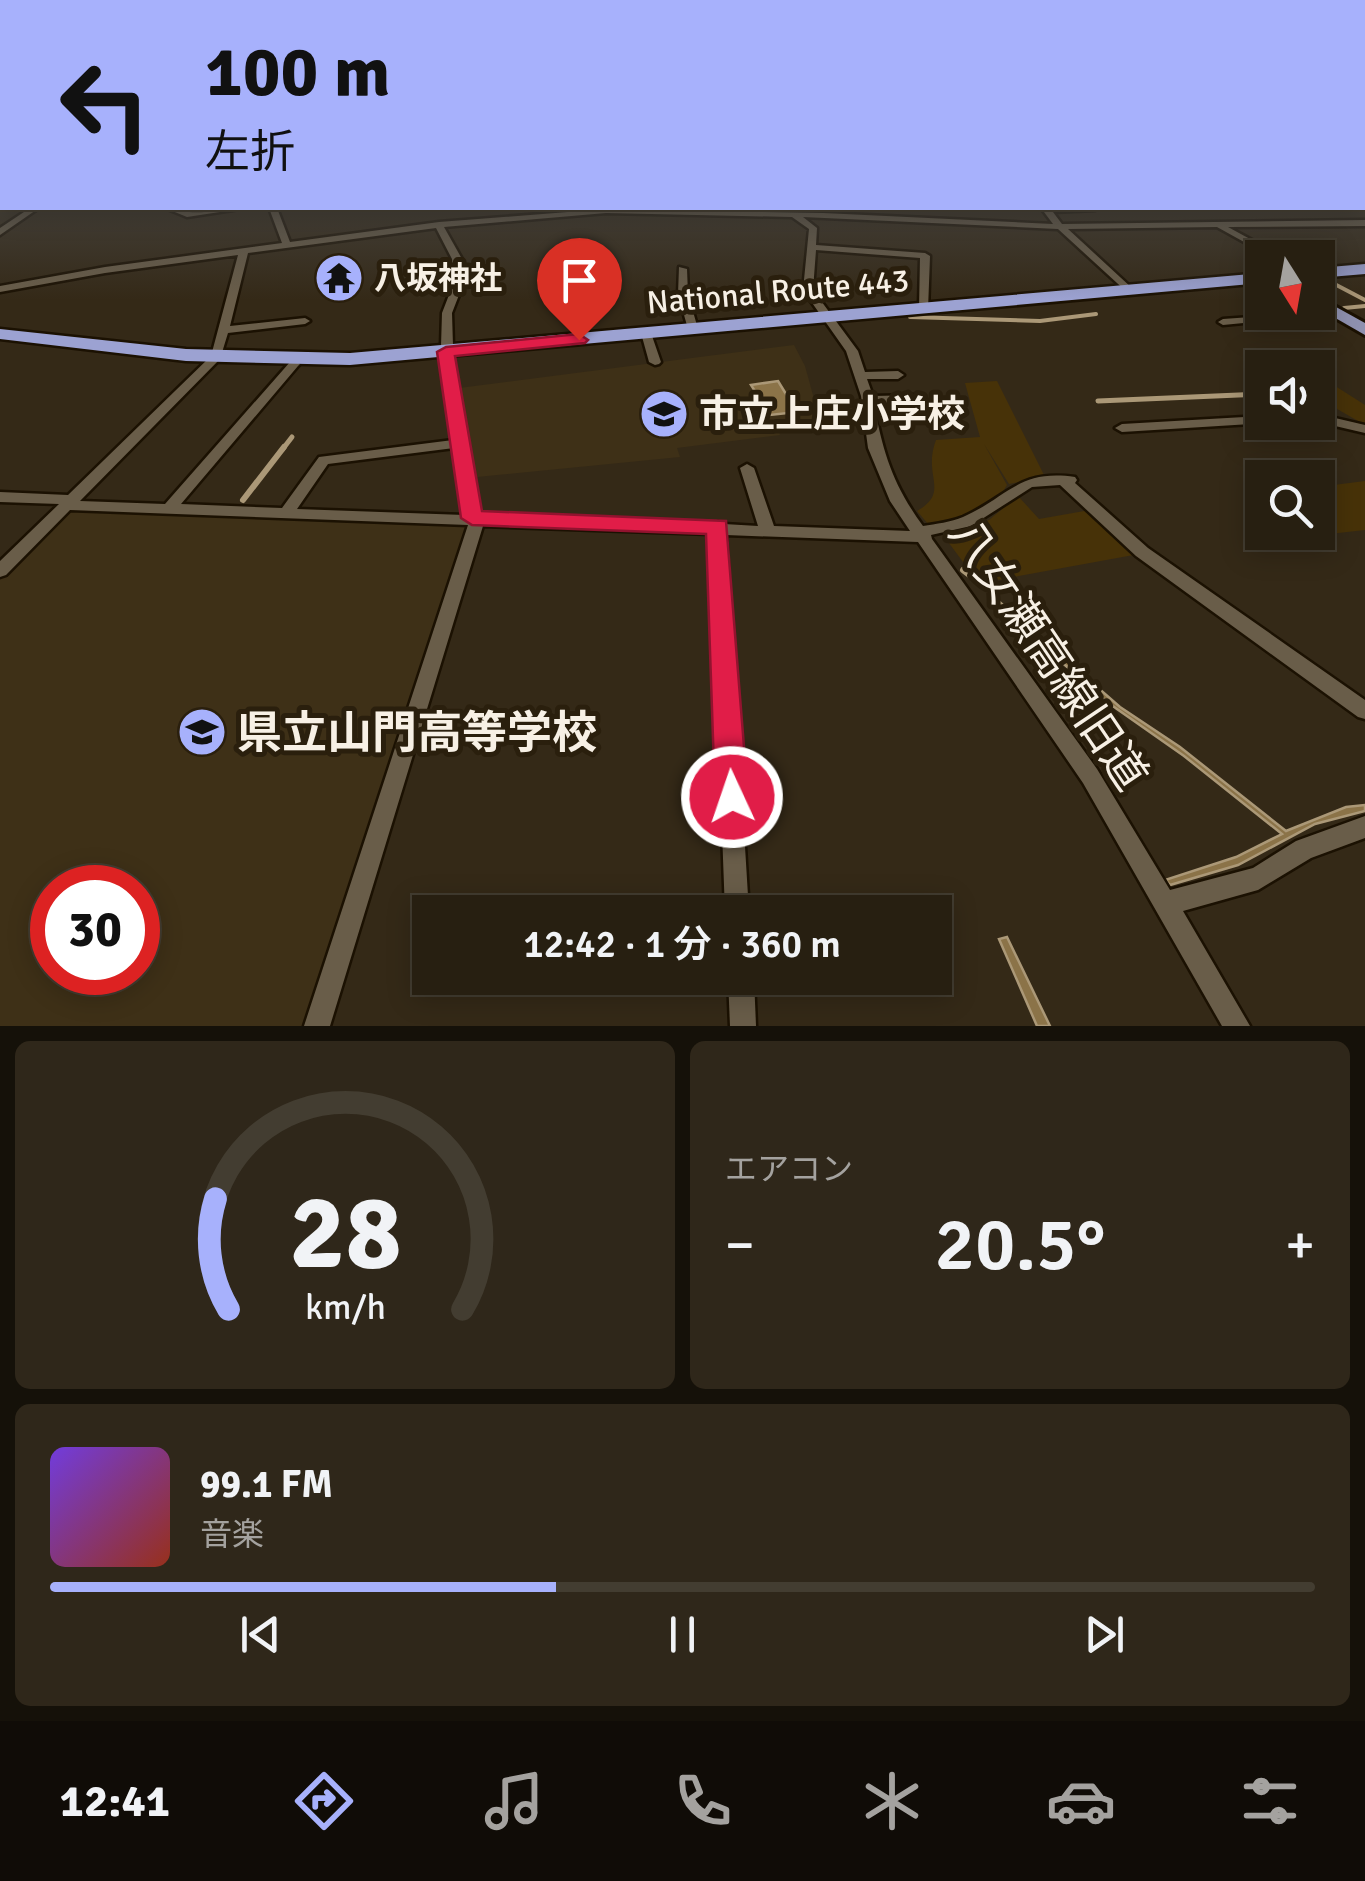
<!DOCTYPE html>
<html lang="ja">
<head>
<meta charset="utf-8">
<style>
  body { margin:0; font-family:Signika,"Noto Sans JP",sans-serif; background:#2f271a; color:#f1f3f6; height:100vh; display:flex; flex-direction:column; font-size:38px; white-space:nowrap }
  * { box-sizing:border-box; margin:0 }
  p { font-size:32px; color:#a4a29f }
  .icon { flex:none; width:55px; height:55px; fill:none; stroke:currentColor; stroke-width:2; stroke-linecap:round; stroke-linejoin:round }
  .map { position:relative; height:1026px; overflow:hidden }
  .panel { display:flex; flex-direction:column; gap:15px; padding:15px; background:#151109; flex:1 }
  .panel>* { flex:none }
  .banner { position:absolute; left:0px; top:0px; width:1365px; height:210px; box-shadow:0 5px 25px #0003,0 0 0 2px #433d31; background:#a7b1fc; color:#111; overflow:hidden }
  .needle { width:65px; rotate:169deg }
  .controls { position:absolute; left:1245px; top:240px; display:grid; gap:20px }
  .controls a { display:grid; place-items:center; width:90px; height:90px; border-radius:0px; background:#271f11; box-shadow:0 5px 25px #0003,0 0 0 2px #433d31; font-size:50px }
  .speed { position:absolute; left:30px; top:865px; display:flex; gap:20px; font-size:50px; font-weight:700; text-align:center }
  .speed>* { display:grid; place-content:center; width:130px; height:130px; border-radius:50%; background:#271f11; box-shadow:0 5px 25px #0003,0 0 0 2px #433d31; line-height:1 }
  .speed .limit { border:15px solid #d22; background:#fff; color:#111 }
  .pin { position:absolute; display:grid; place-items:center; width:85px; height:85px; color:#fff; margin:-102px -42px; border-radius:50% 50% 50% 0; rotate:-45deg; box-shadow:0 0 10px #0007 }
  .pin .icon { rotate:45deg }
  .me { position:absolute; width:110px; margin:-55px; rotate:357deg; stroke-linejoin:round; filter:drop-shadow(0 0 8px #0008) }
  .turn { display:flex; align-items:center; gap:35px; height:210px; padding:0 40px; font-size:45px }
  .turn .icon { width:130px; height:130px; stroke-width:2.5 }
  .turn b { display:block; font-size:70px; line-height:85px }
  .big { font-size:75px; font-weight:600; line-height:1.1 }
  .panel .tile { flex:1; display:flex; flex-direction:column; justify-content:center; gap:15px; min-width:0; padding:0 35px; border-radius:15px; background:#2f271a }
  .panel .dial { align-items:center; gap:0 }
  .dial svg { height:260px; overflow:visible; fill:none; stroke:#433d31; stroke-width:7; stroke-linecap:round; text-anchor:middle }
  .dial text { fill:#f1f3f6; stroke:none }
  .song { display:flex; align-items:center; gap:30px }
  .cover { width:120px; height:120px; border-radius:15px; background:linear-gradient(135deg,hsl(260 70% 55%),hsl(10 70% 35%)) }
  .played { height:10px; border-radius:5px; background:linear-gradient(90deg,#a7b1fc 40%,#433d31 40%) }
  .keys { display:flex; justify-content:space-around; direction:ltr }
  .heat { display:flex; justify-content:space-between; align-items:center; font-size:55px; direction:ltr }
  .panel .tiles { flex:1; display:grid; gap:15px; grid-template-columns:1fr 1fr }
  .tile:last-child { grid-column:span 2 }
  .trip { position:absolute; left:412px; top:895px; width:540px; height:100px; border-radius:0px; background:#271f11; box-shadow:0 5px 25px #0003,0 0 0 2px #433d31; font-weight:600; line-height:100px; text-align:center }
  .dock { display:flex; height:160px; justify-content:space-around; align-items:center; background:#100c07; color:#a4a29f }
  .dock .icon { width:70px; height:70px }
  .dock .on { color:#a7b1fc }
  .dock b { font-size:45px; color:#f1f3f6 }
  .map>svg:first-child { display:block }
  .built { fill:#3e3017; fill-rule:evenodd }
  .green { fill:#473208 }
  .water { fill:#8b7348; stroke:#ab9877; stroke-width:2.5 }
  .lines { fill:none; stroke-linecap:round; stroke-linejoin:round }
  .stream-far2 { stroke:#ab9877; stroke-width:4 }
  .stream-far1 { stroke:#ab9877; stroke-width:5 }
  .stream { stroke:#ab9877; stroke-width:6 }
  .minor-casing { stroke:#1b1102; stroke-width:5 }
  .primary-casing { stroke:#1b1102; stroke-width:6 }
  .trunk-casing { stroke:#1b1102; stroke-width:5 }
  .minor { fill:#695d49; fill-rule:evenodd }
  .primary { fill:#8f91b0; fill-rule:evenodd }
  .trunk { fill:#9ca2d2; fill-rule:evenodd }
  .route { fill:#e11d48; stroke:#92132f; stroke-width:2.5 }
  .labels { text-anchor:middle; stroke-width:10; stroke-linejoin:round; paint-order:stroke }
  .far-poi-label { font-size:32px; font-weight:bold; fill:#f7f0e5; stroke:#2a1f0d; text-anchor:start }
  .far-street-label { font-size:32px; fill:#f7f0e5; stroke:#2a1f0d }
  .poi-label { font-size:38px; font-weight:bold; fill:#f7f0e5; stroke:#2a1f0d; text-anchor:start }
  .near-street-label { font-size:45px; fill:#f7f0e5; stroke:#2a1f0d }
  .near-poi-label { font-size:45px; font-weight:bold; fill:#f7f0e5; stroke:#2a1f0d; text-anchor:start }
</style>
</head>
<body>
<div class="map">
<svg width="1365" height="1026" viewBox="0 0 1365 1026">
  <rect width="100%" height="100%" fill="#342917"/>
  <g class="built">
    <path d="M794,345L805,366L816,406H863L865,421L776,425L780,435L677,448L680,457L477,477L459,388Z"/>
    <path d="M74,508L472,523L310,1026H0V577L64,512ZM52,888H138V972H52Z"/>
  </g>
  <g class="green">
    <path d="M1318,375L1365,405V425L1318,398Z"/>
    <path d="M997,381L1045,477L1009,484L984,444L1007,485C993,511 957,520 929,525L917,511C951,491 922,477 936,440L980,437L965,383Z"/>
    <path d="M1365,481V530L1276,540L1266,533L1318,532V487Z"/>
    <path d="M1018,496L1039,519L1090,510L1139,554L986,582L966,566L943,535L989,520Z"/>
  </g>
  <g class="water">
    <path d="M778,381L797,412L770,415L751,385Z"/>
    <path d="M995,598L1120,707L1180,747L1286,831L1346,807L1365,805V811L1315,824L1238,865L1170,885L1165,880L1236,857L1282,834L1184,756L1107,702L991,600Z"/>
    <path d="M1007,937L1050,1026H1037L999,939Z"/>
  </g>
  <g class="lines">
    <g class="stream-far2">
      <path d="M1323,278L1365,300"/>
      <path d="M1344,308L1365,306"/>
      <path d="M910,317L1040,321L1096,314"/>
    </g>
    <g class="stream-far1">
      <path d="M1098,401L1262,394"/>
      <path d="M282,450L292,437"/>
    </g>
    <g class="stream">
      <path d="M243,500L284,447"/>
      <path d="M963,570L980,583"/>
    </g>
    <g class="minor-casing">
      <g id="minor">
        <path d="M30,208H39L0,235V228Z"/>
        <path d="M165,208C174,207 180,211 189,212C207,214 227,207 246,208L187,217Z"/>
        <path d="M269,208H277L290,242L439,222L606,209L823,213L1053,224L1041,208H1099L1095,210L1053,212L1062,224L1365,220V226L1228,227L1285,258H1273L1217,227L1068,229L1133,289L1134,291L1129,294L1058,229L803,217L817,228L816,245L925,253L930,256L928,310L919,308L920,258L816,250L813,290L858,351L865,372L898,371L904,375L898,379H867L873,396L919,395L925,399L919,403L874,404C883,453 893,485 923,526C936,524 951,522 963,517C1008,497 1018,469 1075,477L1077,480L1075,483L1148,548L1365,700V719L1358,717L1136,556L1060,485L1032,487L971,526L931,535L932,539L1097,769L1170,890L1253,868L1296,841L1365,816V838L1311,858L1258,890L1183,911L1250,1026H1222L1083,783L918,542L726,535L749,912H725L711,534L483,526L330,1026H304L468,525L70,510L6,575L0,577V561L59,504L0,502V492L68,495L211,356L238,255L105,273L0,292V286L105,267L282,243ZM606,213L792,217L809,229L803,290L846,351L861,396L868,448L890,501L910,531L774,526L754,468L747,464L740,468L758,526L724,524L718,522L712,524L484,516L479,513L452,352L448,349L453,346L452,313L464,282L462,259L444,227ZM436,228L452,259L454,282L442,313L441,346L445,349L440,352L453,440L319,457L282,508L181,504L298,366L300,364L294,361L290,362L165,504L80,501L220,359L228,333L305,324L310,321L305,318L230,326L248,253ZM454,448L464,515L297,509L328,464Z"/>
        <path d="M679,267L687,269L688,294L698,329L697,331L688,329L678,294Z"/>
        <path d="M1334,309L1339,312L1338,314L1223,325L1218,322L1223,319L1318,312V310Z"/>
        <path d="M646,330L651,333L661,362L659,364L655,365L649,362L641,333Z"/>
        <path d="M1318,414L1365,425V433L1318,422Z"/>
        <path d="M1262,416V422L1267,423L1122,432L1115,428L1122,424Z"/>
        <path d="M728,978H754L756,1026H730Z"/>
      </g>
    </g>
    <g class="primary-casing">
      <path id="primary" d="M1318,297L1365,323V335L1318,308Z"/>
    </g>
    <g class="trunk-casing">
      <g id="trunk">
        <path d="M1365,264V274L1318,278V268Z"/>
        <path d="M1262,273V283L350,365L186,361L0,339V329L186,349L350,353Z"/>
      </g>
    </g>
    <use href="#minor" class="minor"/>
    <use href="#primary" class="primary"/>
    <use href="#trunk" class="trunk"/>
  </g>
  <linearGradient id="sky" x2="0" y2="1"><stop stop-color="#1d170d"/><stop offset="0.52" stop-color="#4a4947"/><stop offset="1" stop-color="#4a4947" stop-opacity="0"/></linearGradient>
  <rect width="1365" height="300" fill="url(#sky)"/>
  <path class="route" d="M579,334L588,340L585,343L455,356L482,511L726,521L748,797L743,808L732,812L720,808L715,797L706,534L472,525L461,518L437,352L446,347Z"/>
  <defs>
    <g id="temple-disc" transform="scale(2.5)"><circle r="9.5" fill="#a7b1fc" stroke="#2a1f0d"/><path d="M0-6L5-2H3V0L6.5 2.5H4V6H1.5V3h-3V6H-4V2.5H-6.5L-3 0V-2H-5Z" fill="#111"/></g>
    <g id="school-disc" transform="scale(2.5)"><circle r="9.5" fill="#a7b1fc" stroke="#2a1f0d"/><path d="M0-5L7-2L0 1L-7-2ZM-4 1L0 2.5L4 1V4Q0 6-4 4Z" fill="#111"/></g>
  </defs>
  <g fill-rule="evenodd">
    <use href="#temple-disc" x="339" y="278"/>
    <use href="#school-disc" x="664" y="414"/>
    <use href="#school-disc" x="202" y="732"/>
  </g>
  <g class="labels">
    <g class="far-poi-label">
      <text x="374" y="289">八坂神社</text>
    </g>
    <g class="far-street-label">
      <text transform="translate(778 291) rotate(-5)" y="11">National Route 443</text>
    </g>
    <g class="poi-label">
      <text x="699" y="427">市立上庄小学校</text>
    </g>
    <g class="near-street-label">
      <text transform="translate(1049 654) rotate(56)" y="16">八女瀬高線旧道</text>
    </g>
    <g class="near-poi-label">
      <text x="237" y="748">県立山門高等学校</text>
    </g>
  </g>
</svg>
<div class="controls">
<a><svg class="needle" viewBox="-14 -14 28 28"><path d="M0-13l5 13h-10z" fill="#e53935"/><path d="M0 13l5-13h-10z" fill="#a4a29f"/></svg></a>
<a><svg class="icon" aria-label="sound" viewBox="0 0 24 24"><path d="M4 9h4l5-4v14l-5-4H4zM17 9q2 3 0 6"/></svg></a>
<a><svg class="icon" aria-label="search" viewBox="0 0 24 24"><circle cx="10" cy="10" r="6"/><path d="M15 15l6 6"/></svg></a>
</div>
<div class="speed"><div class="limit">30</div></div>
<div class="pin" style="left:579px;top:340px;background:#d93025"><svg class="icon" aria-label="arrive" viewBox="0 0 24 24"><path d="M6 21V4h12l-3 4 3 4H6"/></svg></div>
<svg class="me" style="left:732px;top:797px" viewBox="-20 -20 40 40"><circle r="17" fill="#e11d48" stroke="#fff" stroke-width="3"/><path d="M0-11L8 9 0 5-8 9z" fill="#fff"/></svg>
<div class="trip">12:42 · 1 分 · 360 m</div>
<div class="banner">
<div class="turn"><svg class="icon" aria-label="left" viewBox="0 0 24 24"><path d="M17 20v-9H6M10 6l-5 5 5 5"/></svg><div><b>100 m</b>左折</div></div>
</div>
</div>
<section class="panel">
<div class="tiles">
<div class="tile dial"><svg viewBox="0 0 100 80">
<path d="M14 69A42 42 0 1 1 86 69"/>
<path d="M14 69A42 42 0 0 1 10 35" stroke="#a7b1fc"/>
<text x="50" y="56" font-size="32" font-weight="700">28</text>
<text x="50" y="72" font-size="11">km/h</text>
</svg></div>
<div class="tile"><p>エアコン</p>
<div class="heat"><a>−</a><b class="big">20.5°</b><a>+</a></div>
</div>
<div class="tile">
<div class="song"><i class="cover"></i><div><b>99.1 FM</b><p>音楽</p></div></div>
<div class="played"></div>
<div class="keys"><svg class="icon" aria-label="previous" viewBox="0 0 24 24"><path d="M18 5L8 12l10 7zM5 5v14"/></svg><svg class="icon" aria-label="pause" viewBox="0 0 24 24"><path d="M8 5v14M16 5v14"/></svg><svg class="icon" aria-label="next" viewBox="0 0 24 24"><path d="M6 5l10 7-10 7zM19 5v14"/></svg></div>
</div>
</div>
</section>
<nav class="dock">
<b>12:41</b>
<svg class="icon on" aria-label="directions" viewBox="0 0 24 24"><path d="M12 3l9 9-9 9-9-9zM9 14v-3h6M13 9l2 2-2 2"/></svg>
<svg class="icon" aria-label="music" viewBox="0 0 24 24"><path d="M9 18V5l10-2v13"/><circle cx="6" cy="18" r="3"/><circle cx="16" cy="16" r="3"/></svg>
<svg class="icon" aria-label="phone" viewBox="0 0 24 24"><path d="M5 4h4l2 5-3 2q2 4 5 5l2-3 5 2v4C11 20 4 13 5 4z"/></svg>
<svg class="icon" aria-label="climate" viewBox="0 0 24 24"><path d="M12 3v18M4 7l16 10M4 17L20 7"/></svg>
<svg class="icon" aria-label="car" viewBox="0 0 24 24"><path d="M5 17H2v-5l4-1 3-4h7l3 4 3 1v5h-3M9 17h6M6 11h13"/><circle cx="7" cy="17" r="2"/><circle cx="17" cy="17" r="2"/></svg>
<svg class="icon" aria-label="filters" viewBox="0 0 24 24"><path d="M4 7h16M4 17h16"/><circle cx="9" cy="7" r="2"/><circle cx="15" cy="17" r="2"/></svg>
</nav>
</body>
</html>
